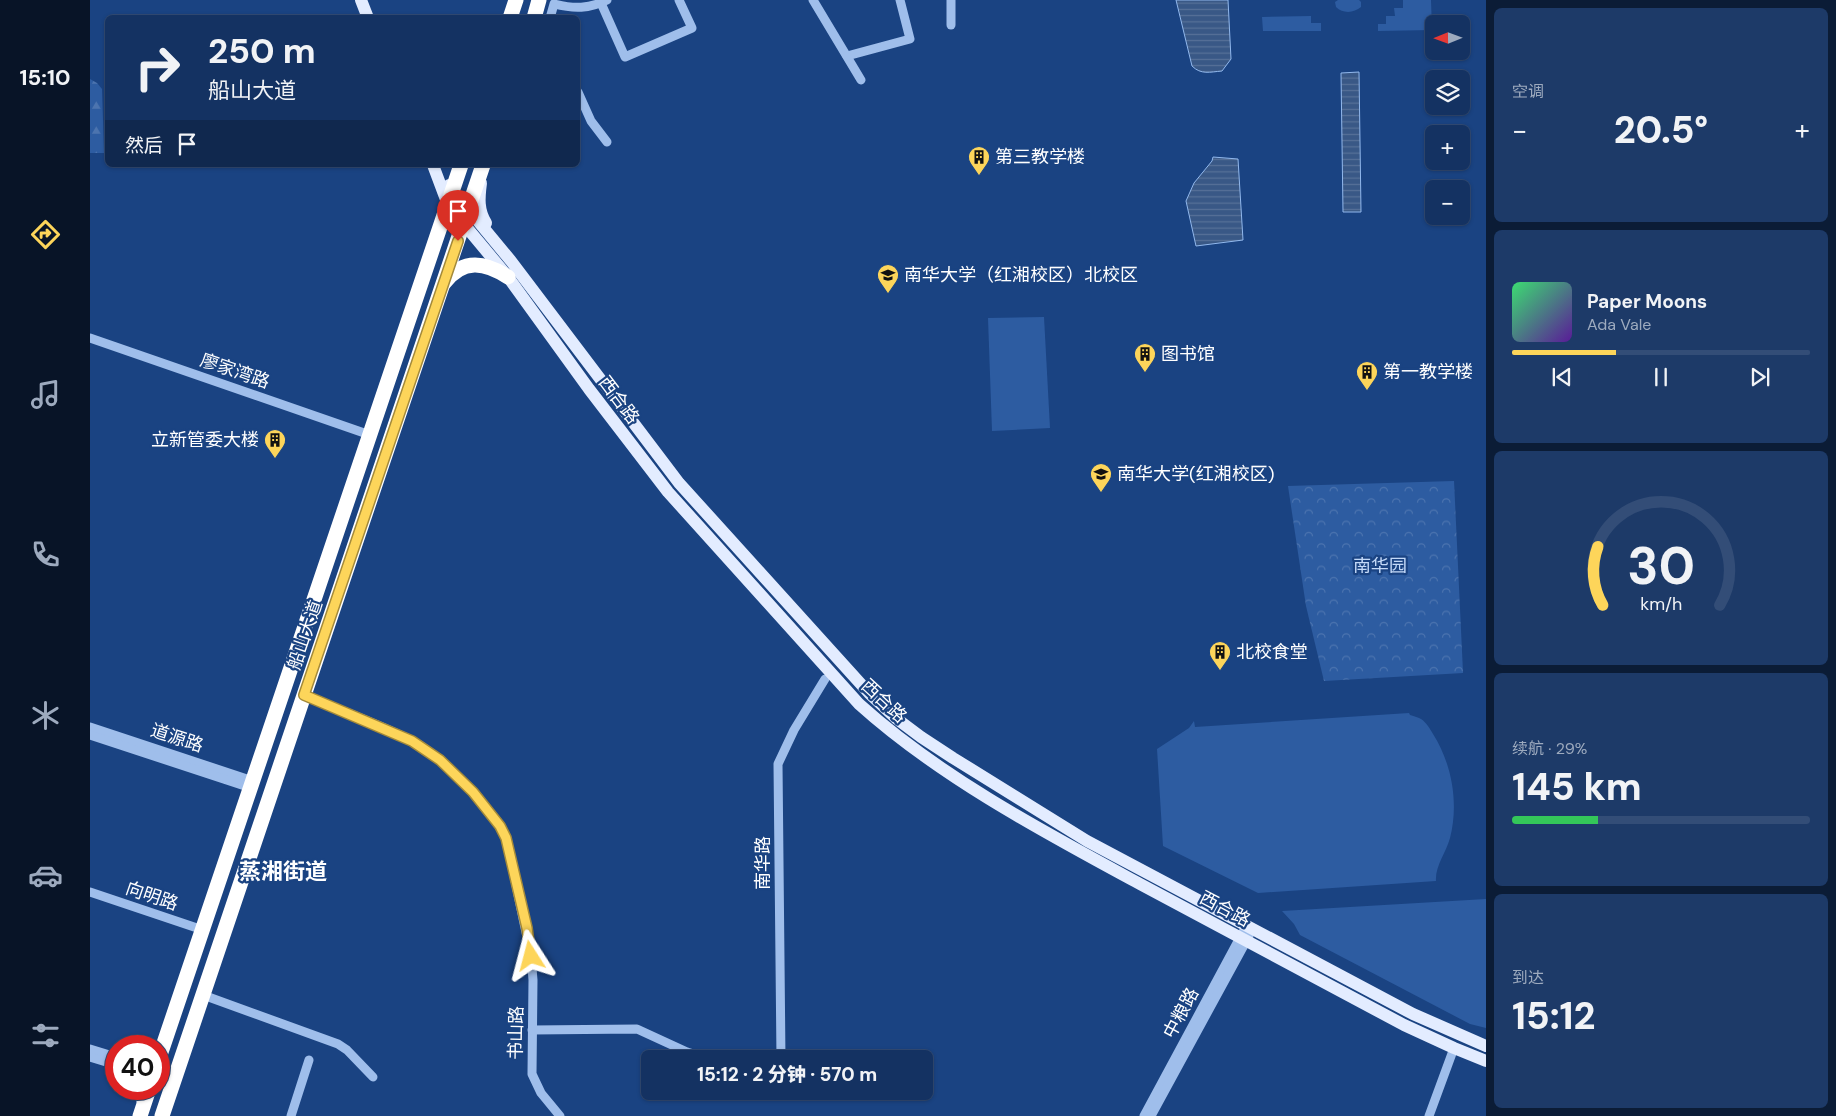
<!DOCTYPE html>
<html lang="zh">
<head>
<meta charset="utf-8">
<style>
  body { margin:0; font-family:"DM Sans","Noto Sans SC",sans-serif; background:#1d3a68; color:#f1f3f6; height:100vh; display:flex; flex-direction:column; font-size:19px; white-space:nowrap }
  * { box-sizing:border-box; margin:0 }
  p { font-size:16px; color:#9daabe }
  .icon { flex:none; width:28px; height:28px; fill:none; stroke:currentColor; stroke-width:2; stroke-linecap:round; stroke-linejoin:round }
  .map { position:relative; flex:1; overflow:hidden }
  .details { display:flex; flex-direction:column; gap:8px; padding:8px; background:#0b1c36; width:350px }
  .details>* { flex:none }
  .hud { position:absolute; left:15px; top:15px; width:475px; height:152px; border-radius:8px; box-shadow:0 1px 4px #0004,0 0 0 1px #334d77; background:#143262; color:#f1f3f6; overflow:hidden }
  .needle { width:32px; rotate:269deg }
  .buttons { position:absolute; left:1335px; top:15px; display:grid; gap:10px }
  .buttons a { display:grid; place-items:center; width:45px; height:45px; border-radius:8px; background:#143262; box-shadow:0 1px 4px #0004,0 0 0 1px #334d77; font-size:25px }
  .speed { position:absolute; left:15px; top:1035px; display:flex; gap:10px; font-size:25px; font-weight:700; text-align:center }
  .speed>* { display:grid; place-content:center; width:65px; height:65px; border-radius:50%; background:#143262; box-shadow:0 1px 4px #0004,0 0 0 1px #334d77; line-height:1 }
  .speed .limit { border:8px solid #d22; background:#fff; color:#111 }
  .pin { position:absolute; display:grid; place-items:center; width:42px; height:42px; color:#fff; margin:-51px -21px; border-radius:50% 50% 50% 0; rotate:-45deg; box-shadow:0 0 5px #0007 }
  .pin .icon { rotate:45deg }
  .me { position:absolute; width:55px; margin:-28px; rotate:351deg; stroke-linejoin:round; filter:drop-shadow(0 0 4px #0008) }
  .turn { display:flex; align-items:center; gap:18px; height:105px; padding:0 20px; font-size:22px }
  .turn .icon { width:65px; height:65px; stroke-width:2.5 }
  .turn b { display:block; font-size:35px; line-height:42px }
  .then { display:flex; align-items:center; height:48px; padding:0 20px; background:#0003; gap:10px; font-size:19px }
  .big { font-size:38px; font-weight:800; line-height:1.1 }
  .details .card { flex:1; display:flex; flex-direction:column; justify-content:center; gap:8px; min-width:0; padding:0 18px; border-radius:8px; background:#1d3a68 }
  .details .dial { align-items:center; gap:0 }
  .dial svg { height:130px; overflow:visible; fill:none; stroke:#334d77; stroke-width:7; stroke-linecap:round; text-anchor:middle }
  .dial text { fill:#f1f3f6; stroke:none }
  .song { display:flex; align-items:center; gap:15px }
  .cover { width:60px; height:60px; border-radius:8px; background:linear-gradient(135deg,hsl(140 70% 55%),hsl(270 70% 35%)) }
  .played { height:5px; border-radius:2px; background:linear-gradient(90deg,#fdd55a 35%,#334d77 35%) }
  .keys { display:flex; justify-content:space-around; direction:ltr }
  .heat { display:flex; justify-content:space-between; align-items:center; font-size:28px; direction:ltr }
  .charge { height:8px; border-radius:4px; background:linear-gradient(90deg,#34c759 29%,#334d77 0) }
  .trip { position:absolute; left:551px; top:1050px; width:292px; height:50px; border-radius:8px; background:#143262; box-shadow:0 1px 4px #0004,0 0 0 1px #334d77; font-weight:800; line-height:50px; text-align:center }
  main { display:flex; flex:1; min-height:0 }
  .menu { display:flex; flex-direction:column; width:90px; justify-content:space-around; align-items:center; background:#081427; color:#9daabe }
  .menu .icon { width:35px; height:35px }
  .menu .active { color:#fdd55a }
  .menu b { font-size:22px; color:#f1f3f6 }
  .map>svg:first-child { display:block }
  .grass { fill:#2d5ca1 }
  .forest { fill:url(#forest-firs) }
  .park { fill:url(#park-crowns) }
  .water { fill:url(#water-rules); stroke:#91b8ed }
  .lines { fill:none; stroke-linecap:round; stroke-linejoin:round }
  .minor { stroke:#9fbeeb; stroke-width:9 }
  .major { stroke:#e3ecff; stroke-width:12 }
  .highway { stroke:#fff; stroke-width:15 }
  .route-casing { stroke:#a48a3a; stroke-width:12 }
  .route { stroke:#fdd55a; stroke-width:9 }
  .labels { text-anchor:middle; stroke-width:4.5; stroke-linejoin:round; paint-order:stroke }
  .poi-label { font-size:18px; fill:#fff; stroke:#1a4382; text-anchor:start }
  .street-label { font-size:18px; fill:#fff; stroke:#1a4382 }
  .park-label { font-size:18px; fill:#c3d9f8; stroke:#1a4382 }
  .district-label { font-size:22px; font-weight:bold; fill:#fff; stroke:#1a4382 }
</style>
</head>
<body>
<main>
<nav class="menu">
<b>15:10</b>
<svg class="icon active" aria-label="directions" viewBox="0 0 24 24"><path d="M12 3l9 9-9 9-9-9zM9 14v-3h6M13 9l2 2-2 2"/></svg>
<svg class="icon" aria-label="music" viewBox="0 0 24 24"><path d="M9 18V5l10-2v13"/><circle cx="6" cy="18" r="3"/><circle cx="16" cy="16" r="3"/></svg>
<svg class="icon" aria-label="phone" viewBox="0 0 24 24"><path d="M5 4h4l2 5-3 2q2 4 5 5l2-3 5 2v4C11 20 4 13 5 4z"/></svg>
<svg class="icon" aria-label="climate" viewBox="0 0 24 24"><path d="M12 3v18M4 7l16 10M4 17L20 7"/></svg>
<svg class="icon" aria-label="car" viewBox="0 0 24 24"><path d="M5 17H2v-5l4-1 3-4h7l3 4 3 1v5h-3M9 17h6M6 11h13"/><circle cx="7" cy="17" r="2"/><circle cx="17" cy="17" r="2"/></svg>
<svg class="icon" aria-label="filters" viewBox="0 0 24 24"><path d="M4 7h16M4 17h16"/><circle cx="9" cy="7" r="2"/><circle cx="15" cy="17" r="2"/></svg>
</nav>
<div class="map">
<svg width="1396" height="1116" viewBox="0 0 1396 1116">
  <defs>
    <pattern id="forest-firs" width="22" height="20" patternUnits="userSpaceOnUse" patternTransform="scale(1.25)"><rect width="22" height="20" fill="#2d5ca1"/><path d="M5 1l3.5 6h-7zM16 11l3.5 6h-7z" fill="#4c74af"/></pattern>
    <pattern id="park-crowns" width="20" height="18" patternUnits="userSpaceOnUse" patternTransform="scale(1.25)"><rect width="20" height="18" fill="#2d5ca1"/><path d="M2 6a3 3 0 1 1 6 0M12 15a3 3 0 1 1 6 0" fill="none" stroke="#4c74af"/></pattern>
    <pattern id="water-rules" width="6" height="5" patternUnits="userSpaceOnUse" patternTransform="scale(1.25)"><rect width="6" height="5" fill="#395886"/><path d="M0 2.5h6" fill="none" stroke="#577198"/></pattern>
  </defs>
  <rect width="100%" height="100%" fill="#1a4382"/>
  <g class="grass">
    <path d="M1248,0H1269L1271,2V7C1264,13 1253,14 1246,7L1245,2Z"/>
    <path d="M1313,0H1341L1342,30L1288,31V24H1296V16H1305L1304,8H1313Z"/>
    <path d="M1221,16V23H1231V31H1173L1172,17Z"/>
    <path d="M954,317L960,428L902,431L898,318Z"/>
    <path d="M1319,713L1320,715C1323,716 1328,717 1331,719C1336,722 1340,729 1343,734C1362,764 1369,803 1360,838C1356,853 1345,866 1346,881L1168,893L1073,846L1067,749L1099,728L1104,721L1105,727Z"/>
    <path d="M1396,899V1028L1380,1024L1210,935L1204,924L1192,911Z"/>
  </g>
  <path class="forest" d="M0,79L7,83L12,89L14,153H0Z"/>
  <path class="park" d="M1364,481L1373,673L1234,681L1216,606L1198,486Z"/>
  <g class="water">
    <path d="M1086,0H1138L1141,59L1132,71C1120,72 1111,75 1102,66Z"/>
    <path d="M1269,72L1271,212H1253L1251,73Z"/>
    <path d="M1123,157L1148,159L1153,240L1106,246L1096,201L1104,183L1122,161Z"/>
  </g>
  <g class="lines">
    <g class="minor">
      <path d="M723,0L771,80"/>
      <path d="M861,0V25"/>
      <path d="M511,3L535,57L602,28L589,0"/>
      <path d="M460,18L464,4C484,9 499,9 517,0"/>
      <path d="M757,56L820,39L810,0"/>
      <path d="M488,92L501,121L517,142"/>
      <path d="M0,338L280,435"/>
      <path d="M214,695C250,710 286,723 321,740C354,757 398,805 416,838L441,956L443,980L442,1074L451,1093L470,1116"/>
      <path d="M0,727L163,781"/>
      <path d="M0,735L161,788"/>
      <path d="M0,892L113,930"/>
      <path d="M113,995L248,1044L257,1050L283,1077"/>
      <path d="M442,1030L547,1029L597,1052L619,1059"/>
      <path d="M0,1049L26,1057"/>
      <path d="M0,1057L26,1065"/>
      <path d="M691,1059L688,764L704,730L735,679"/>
      <path d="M709,1059L793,1056"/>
      <path d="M47,1089L52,1105"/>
      <path d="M201,1116L219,1060"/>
      <path d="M1054,1116L1153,932"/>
      <path d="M1061,1116L1159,936"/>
      <path d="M1339,1116L1364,1048"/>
    </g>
    <g class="major">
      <path d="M271,0L278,18"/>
      <path d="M343,165L358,205L418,277L499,389L578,492L769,704C850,777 954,832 1050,884C1138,931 1226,978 1314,1025L1364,1048L1396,1061"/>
      <path d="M391,183C389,198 388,210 396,223"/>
      <path d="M359,185L362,193L378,209L421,261L589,483L779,693L807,719L831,737L863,758L997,841L1323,1014L1396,1046"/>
    </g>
    <g class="highway">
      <path d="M420,18L426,0"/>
      <path d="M444,18L449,0"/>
      <path d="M354,283C373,258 395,262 418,277"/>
      <path d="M69,1058L371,165"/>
      <path d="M50,1116L59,1089"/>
      <path d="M72,1116L393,165"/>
    </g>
  </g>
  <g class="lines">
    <g class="route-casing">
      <path id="route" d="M368,241L214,695L322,741L350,760L383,792L410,826L416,838L437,928L441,956"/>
    </g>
    <use href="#route" class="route"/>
  </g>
  <defs>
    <g id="building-pin" transform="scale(1.125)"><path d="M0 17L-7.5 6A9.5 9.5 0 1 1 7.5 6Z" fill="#fdd55a" stroke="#1a4382"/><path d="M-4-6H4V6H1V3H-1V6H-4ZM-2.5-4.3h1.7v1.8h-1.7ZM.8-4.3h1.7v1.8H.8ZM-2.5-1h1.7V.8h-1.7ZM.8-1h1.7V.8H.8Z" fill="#111"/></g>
    <g id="university-pin" transform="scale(1.125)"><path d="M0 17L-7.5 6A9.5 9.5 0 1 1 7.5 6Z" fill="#fdd55a" stroke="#1a4382"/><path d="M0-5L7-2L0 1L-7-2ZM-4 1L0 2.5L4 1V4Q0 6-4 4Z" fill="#111"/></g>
  </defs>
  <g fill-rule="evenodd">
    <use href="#building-pin" x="889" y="157"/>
    <use href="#university-pin" x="798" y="275"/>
    <use href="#building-pin" x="1055" y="354"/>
    <use href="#building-pin" x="1277" y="372"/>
    <use href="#building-pin" x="185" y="440"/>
    <use href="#university-pin" x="1011" y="474"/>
    <use href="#building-pin" x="1130" y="652"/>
  </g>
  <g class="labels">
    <g class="poi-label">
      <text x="905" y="163">第三教学楼</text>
      <text x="814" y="281">南华大学（红湘校区）北校区</text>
      <text x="1071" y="360">图书馆</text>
      <text x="1293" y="378">第一教学楼</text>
      <text x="169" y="446" text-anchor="end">立新管委大楼</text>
      <text x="1027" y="480">南华大学(红湘校区)</text>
      <text x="1146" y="658">北校食堂</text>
    </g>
    <g class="street-label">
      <text transform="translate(145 371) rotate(19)" y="6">廖家湾路</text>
      <text transform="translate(529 400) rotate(53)" y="6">西合路</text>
      <text transform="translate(215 635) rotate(-71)" y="6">船山大道</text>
      <text transform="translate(794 701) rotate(43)" y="6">西合路</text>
      <text transform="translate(87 738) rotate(18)" y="6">道源路</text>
      <text transform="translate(673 863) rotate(-90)" y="6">南华路</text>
      <text transform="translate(62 896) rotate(19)" y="6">向明路</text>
      <text transform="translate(1135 909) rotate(28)" y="6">西合路</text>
      <text transform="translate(1091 1013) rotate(-62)" y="6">中粮路</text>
      <text transform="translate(426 1033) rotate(-89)" y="6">书山路</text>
    </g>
    <g class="park-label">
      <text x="1290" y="572">南华园</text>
    </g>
    <g class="district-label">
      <text x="193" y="879">蒸湘街道</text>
    </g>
  </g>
</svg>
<div class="buttons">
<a><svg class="needle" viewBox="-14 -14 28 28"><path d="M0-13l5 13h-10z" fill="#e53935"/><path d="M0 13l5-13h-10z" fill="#9daabe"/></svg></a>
<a><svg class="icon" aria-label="layers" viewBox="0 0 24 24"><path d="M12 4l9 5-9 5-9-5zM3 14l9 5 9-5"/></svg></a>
<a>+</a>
<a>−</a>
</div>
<div class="speed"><div class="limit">40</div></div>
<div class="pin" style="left:368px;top:241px;background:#d93025"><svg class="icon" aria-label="arrive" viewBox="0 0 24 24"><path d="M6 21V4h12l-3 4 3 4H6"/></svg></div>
<svg class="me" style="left:441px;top:956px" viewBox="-20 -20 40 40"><path d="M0-17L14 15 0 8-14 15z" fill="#fdd55a" stroke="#fff" stroke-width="4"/></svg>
<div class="trip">15:12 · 2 分钟 · 570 m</div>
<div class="hud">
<div class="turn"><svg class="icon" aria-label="right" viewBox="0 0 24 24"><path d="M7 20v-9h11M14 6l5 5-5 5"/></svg><div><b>250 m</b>船山大道</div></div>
<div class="then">然后<svg class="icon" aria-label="arrive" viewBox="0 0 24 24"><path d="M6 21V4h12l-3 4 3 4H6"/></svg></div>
</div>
</div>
<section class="details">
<div class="card"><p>空调</p>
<div class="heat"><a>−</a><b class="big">20.5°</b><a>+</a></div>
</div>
<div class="card">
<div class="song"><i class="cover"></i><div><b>Paper Moons</b><p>Ada Vale</p></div></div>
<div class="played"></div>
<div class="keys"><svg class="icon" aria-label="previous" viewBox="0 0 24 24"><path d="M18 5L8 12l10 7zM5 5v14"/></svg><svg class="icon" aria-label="pause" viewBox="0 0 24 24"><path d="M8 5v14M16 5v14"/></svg><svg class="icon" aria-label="next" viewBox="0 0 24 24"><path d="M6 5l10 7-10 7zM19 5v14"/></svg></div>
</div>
<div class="card dial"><svg viewBox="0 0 100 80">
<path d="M14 69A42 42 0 1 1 86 69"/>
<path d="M14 69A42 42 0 0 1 11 33" stroke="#fdd55a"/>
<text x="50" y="56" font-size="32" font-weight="700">30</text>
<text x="50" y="72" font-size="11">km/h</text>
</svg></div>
<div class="card"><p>续航 · 29%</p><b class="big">145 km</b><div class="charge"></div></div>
<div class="card"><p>到达</p><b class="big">15:12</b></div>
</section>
</main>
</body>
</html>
